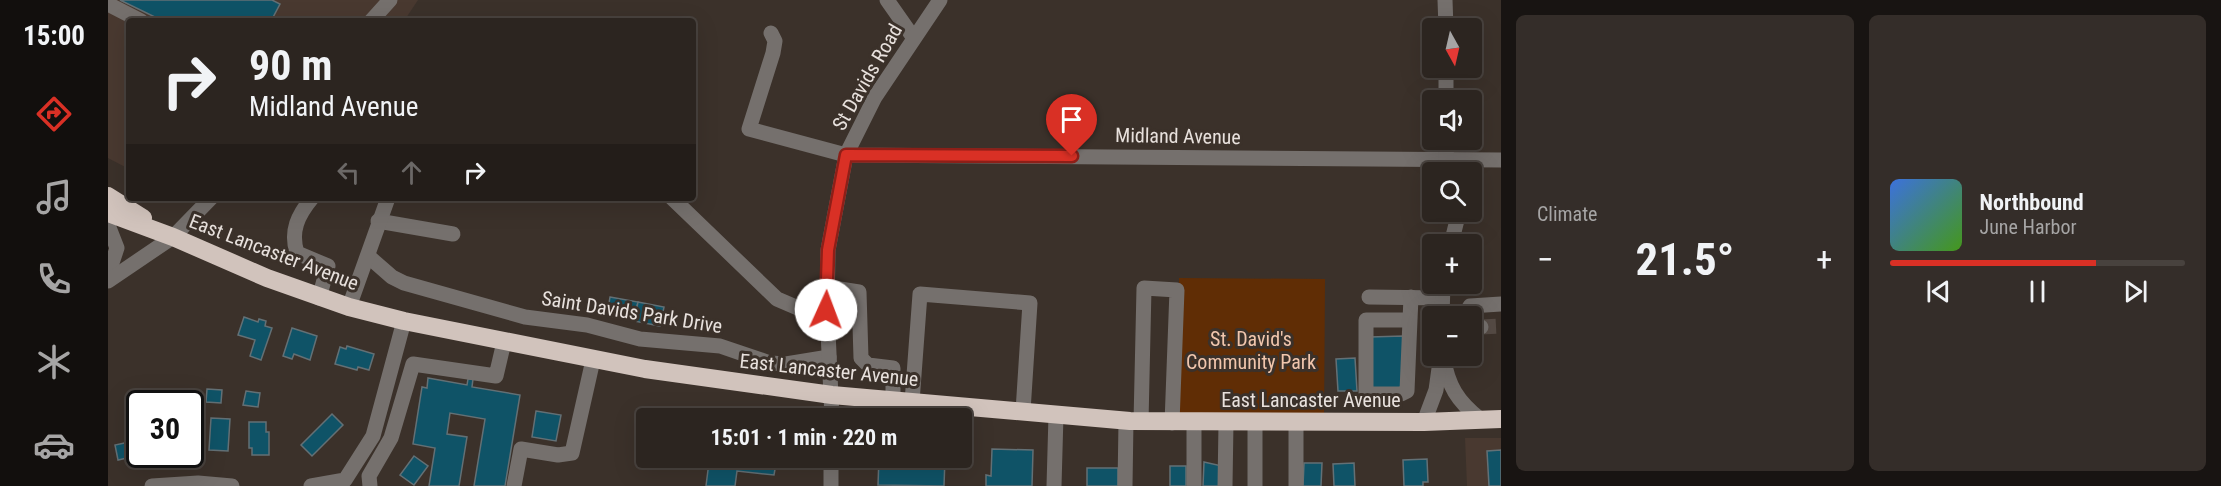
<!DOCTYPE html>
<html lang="en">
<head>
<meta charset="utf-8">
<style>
  body { margin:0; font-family:"Roboto Condensed",sans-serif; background:#342d29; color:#f1f3f6; height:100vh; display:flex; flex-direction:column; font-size:22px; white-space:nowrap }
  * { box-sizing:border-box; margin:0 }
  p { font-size:20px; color:#a6a5a5 }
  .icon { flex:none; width:33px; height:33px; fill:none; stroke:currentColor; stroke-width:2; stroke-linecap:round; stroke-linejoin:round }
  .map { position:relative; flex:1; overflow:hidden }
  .drawer { display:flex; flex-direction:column; gap:15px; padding:15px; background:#181412; width:720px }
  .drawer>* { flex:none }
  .guide { position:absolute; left:18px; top:18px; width:570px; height:183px; border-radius:6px; box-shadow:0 6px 24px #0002,0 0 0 2px #48423e; background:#2c2520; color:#f1f3f6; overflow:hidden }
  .needle { width:39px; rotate:172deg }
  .buttons { position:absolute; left:1314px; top:18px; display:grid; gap:12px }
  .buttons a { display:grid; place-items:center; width:60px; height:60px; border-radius:6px; background:#2c2520; box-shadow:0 6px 24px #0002,0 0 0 2px #48423e; font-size:30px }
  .speed { position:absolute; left:18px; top:390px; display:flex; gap:12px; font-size:30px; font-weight:700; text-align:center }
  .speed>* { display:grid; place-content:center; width:78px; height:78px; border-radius:50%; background:#2c2520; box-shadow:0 6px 24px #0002,0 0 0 2px #48423e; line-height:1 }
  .speed .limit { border:3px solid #111; border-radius:9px; background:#fff; color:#111 }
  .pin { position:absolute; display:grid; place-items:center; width:51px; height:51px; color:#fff; margin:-62px -26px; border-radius:50% 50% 50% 0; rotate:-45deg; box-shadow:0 0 6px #0007 }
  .pin .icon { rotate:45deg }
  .me { position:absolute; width:66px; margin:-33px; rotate:2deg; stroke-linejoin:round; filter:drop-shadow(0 0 4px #0008) }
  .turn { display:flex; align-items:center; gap:21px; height:126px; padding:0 24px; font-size:27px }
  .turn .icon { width:78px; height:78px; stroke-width:2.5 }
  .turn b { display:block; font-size:42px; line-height:51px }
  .lanes { display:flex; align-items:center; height:57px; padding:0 24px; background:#0003; justify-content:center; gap:30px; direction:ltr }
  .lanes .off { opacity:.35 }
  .big { font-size:45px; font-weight:700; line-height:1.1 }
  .drawer .widget { flex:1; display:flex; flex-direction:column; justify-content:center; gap:9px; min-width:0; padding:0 21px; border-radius:9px; background:#342d29 }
  .song { display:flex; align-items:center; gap:18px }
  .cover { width:72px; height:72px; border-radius:9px; background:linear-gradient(135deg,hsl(220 70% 55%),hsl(100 70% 35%)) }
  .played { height:6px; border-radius:3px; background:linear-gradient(90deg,#d93025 70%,#48423e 70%) }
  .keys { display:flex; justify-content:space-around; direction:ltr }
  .heat { display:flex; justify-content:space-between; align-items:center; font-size:33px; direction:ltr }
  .drawer .tiles { flex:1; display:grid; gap:15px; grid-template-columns:repeat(2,1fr) }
  .trip { position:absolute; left:528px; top:408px; width:336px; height:60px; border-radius:6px; background:#2c2520; box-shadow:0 6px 24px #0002,0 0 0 2px #48423e; font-weight:700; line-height:60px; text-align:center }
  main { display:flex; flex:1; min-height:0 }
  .menu { display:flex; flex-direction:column; width:108px; justify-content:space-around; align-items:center; background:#120f0d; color:#a6a5a5 }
  .menu .icon { width:42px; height:42px }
  .menu .current { color:#d93025 }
  .menu b { font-size:27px; color:#f1f3f6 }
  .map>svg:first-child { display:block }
  .built { fill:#493930 }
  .green { fill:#602d05 }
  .building { fill:#0f5367; stroke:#637075; stroke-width:1.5 }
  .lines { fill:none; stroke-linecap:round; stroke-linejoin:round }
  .minor-tunnel { stroke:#554b45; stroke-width:15; stroke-dasharray:15 8; stroke-linecap:butt }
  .minor { stroke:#75706d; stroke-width:15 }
  .highway { stroke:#d1c3bc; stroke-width:18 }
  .route-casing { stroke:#8d1f18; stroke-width:15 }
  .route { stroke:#d93025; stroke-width:10 }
  .labels { text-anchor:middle; stroke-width:6; stroke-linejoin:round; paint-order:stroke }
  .street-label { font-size:20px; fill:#e8e1dd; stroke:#3b312a }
  .park-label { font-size:20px; fill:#f1c6ad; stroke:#3b312a }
</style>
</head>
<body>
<main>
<nav class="menu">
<b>15:00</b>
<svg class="icon current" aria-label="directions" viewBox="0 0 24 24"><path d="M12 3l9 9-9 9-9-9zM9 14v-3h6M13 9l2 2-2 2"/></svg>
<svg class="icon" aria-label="music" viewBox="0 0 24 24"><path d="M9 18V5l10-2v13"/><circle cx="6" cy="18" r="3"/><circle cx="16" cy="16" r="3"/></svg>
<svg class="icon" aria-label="phone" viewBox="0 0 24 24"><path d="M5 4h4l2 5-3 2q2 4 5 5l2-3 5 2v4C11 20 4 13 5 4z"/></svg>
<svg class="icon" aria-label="climate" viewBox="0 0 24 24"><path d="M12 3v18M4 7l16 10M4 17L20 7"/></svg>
<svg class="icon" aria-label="car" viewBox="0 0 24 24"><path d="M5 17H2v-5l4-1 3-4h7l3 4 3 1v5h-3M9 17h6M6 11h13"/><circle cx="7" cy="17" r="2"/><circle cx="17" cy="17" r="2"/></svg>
</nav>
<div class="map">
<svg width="1393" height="486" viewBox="0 0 1393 486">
  <rect width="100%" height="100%" fill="#3b312a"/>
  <g class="built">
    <path d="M0,0H310L296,21H21V169L0,158Z"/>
    <path d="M1357,438H1393V486H1359Z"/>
  </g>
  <path class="green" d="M1071,278L1217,279L1216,423H1076L1069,409Z"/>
  <g class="building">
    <path d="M12,0H164L172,4L163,21H55Z"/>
    <path d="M502,297L530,302L526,321L499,316Z"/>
    <path d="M530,302L556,307L552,326L526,321Z"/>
    <path d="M136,317L150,322L151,319L158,321L157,326L164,328L153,360L142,356L147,340L130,335Z"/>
    <path d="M184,328L209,336L202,360L186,354L184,359L175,356Z"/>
    <path d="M1295,336L1297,388L1264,390L1262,337Z"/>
    <path d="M239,346L266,354L261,370L250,367L249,370L227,364L232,347L238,349Z"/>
    <path d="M1247,358L1249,391H1230L1228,359Z"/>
    <path d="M320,378L359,385L360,379H365L364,387L412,395L397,486H366L377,419L342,413L339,434L359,437L351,486H321L327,448L305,444L314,387L319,388Z"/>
    <path d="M99,389L114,390L113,403L98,402Z"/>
    <path d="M88,390L89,404H63V391Z"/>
    <path d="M138,391L152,393L150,407L135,405Z"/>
    <path d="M428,411L453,415L448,441L424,437Z"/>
    <path d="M224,414L235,425L204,456L193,445Z"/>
    <path d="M103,418L122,419L120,451L101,450Z"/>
    <path d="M141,422H158V432H161V455H144V448H141Z"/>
    <path d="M26,441L28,456L10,460L7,445Z"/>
    <path d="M884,449L925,450L924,486H878V475L883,476Z"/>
    <path d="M1393,450V486H1381L1379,451Z"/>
    <path d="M53,454H79V456L54,459Z"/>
    <path d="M306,456L320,466L306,485L292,475Z"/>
    <path d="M563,458H669L666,475L629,471L627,486H598L601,462Z"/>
    <path d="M771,458H837L836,486L770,485Z"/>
    <path d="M1319,459L1320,482H1315V486H1296L1295,460Z"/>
    <path d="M1096,462L1114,466L1113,486H1095Z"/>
    <path d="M1196,463H1214L1213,486H1195Z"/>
    <path d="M1246,463L1247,486H1226L1225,464Z"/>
    <rect x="1062" y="466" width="16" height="20"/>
    <rect x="979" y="468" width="31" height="18"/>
  </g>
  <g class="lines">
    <path class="minor-tunnel" d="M1373,327L1393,326"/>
    <g class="minor">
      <path d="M779,0L805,37"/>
      <path d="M1337,0L1338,28"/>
      <path d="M0,4L33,21"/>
      <path d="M263,21L282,0"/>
      <path d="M663,33L667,41L665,53L641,129L738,155L1393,160"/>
      <path d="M1338,68V100"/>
      <path d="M1338,160L1339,140"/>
      <path d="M204,198C190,215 182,231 189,253L220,266L211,298"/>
      <path d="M564,198L669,299L690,308L719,310"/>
      <path d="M270,221L345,234"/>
      <path d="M0,225L9,248L0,275"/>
      <path d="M1343,244L1351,212"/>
      <path d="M260,256L284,277L296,283L417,317L479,325L532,339L612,346L662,363L678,364L721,357"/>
      <path d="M0,281L65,237L103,198"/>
      <path d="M719,287L751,292L753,358L760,365L785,368V401"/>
      <path d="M1261,297L1334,298"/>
      <path d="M241,307L280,198"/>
      <path d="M1334,316L1335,284"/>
      <path d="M1356,316L1362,306L1393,304"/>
      <path d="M1302,320L1299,391L1293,394H1258V320H1302L1303,297"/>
      <path d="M1364,327H1373"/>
      <path d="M1335,356C1340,386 1349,401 1373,420"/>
      <path d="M804,402L812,294L922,303L915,411"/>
      <path d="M724,418L719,310L720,250L738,155L767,97L832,0"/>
      <path d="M1033,422L1036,288L1069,290L1064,423"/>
      <path d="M1316,422L1328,390L1332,361"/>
      <path d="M1086,423V486"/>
      <path d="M1147,423V486"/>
      <path d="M1188,423V486"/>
      <path d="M44,486L90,483L124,486"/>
      <path d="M203,486L237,480L265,436L296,321"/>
      <path d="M262,486L261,476L283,438L305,364L388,376L396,342"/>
      <path d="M406,486L413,449L450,455L464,453L485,360"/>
      <path d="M723,486V458"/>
      <path d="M946,486L948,415"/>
      <path d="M1017,486L1018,421"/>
      <path d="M1117,486L1118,423"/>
    </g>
    <g class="highway">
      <path d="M0,196L35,218"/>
      <path d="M0,213L65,237L159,278L241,307L296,321L537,369L724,395L1022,421L1316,422L1393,419"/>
    </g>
  </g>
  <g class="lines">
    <g class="route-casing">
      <path id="route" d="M718,310L720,250L738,155L964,156"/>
    </g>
    <use href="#route" class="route"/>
  </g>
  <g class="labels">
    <g class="street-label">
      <text transform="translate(759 77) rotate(-60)" y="7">St Davids Road</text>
      <text transform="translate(1070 136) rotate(1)" y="7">Midland Avenue</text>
      <text transform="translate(166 252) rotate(21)" y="7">East Lancaster Avenue</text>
      <text transform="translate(524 312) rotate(9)" y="7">Saint Davids Park Drive</text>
      <text transform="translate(721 370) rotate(6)" y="7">East Lancaster Avenue</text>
      <text x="1203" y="407">East Lancaster Avenue</text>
    </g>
    <g class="park-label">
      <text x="1143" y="346">St. David's<tspan x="1143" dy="23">Community Park</tspan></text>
    </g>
  </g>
</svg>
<div class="buttons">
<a><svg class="needle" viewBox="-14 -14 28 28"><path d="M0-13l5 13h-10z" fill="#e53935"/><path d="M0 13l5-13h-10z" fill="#a6a5a5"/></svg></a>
<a><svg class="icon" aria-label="sound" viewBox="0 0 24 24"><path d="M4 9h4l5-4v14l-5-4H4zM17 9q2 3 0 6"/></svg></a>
<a><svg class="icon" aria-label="search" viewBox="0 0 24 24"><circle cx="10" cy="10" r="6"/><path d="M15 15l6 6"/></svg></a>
<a>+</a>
<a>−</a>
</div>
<div class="speed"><div class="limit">30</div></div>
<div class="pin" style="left:964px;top:156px;background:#d93025"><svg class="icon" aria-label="arrive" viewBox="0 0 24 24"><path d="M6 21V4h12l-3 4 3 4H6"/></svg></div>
<svg class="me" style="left:718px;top:310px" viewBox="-20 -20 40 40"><circle r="19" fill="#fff"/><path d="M0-13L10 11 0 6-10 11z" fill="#d93025"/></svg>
<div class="trip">15:01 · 1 min · 220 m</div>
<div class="guide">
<div class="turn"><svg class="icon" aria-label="right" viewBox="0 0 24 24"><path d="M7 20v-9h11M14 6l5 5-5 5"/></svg><div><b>90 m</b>Midland Avenue</div></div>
<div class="lanes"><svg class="icon off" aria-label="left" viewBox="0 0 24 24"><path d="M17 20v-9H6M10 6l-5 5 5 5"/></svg><svg class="icon off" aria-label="ahead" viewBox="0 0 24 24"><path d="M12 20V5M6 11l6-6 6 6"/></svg><svg class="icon" aria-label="right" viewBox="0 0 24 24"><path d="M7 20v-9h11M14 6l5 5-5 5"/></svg></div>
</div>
</div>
<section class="drawer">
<div class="tiles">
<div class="widget"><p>Climate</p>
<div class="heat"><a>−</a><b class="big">21.5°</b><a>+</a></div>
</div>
<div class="widget">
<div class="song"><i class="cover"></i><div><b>Northbound</b><p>June Harbor</p></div></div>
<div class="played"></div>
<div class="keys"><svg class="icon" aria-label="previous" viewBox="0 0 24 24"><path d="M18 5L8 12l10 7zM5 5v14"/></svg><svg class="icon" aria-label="pause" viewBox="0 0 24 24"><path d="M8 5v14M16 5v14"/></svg><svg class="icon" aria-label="next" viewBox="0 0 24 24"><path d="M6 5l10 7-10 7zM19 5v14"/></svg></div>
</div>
</div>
</section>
</main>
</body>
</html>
